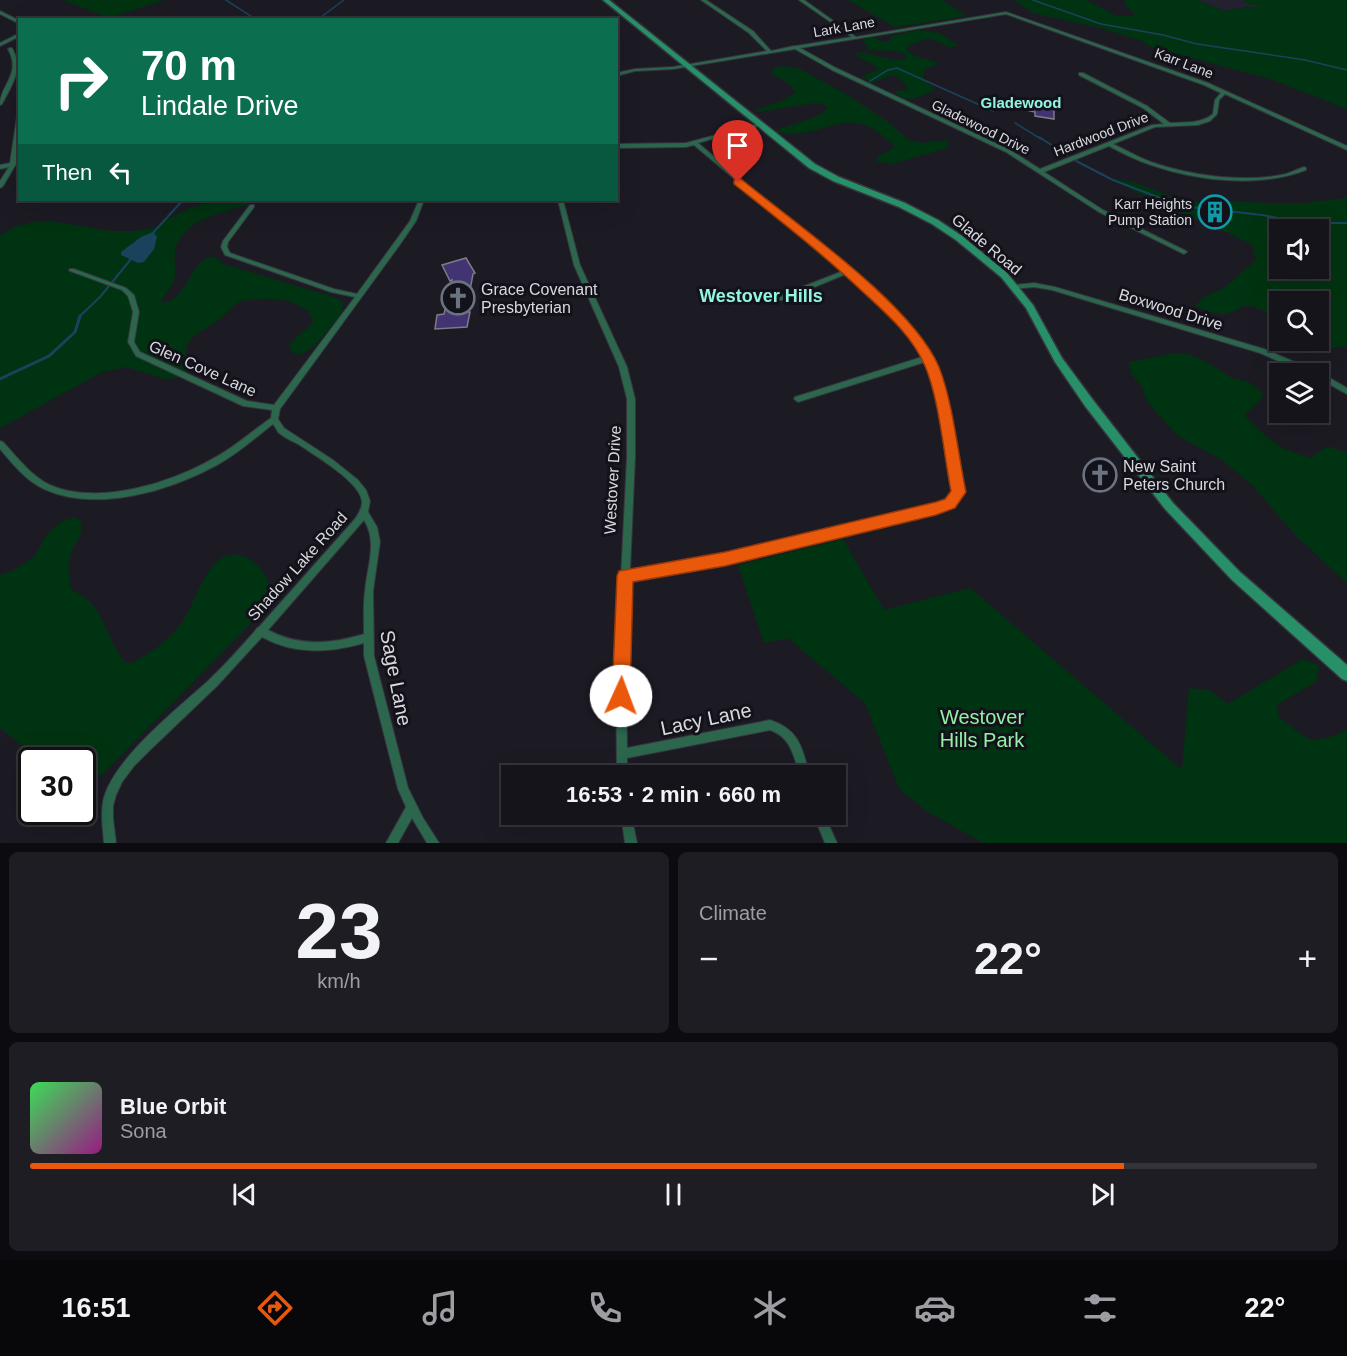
<!DOCTYPE html>
<html lang="en">
<head>
<meta charset="utf-8">
<style>
  body { margin:0; font-family:Helvetica,sans-serif; background:#1e1d24; color:#f1f3f6; height:100vh; display:flex; flex-direction:column; font-size:22px; white-space:nowrap }
  * { box-sizing:border-box; margin:0 }
  p { font-size:20px; color:#9d9ea3 }
  .icon { flex:none; width:33px; height:33px; fill:none; stroke:currentColor; stroke-width:2; stroke-linecap:round; stroke-linejoin:round }
  .map { position:relative; height:843px; overflow:hidden }
  .details { display:flex; flex-direction:column; gap:9px; padding:9px; background:#0c0b0f; flex:1 }
  .details>* { flex:none }
  .top-card { position:absolute; left:18px; top:18px; width:600px; height:183px; border-radius:0px; box-shadow:0 6px 24px #0002,0 0 0 2px #34333a; background:#0b6e4f; color:#fff; overflow:hidden }
  .fabs { position:absolute; left:1269px; top:219px; display:grid; gap:12px }
  .fabs a { display:grid; place-items:center; width:60px; height:60px; border-radius:0px; background:#15141b; box-shadow:0 6px 24px #0002,0 0 0 2px #34333a; font-size:30px }
  .speed { position:absolute; left:18px; top:747px; display:flex; gap:12px; font-size:30px; font-weight:700; text-align:center }
  .speed>* { display:grid; place-content:center; width:78px; height:78px; border-radius:50%; background:#15141b; box-shadow:0 6px 24px #0002,0 0 0 2px #34333a; line-height:1 }
  .speed .limit { border:3px solid #111; border-radius:9px; background:#fff; color:#111 }
  .pin { position:absolute; display:grid; place-items:center; width:51px; height:51px; color:#fff; margin:-62px -26px; border-radius:50% 50% 50% 0; rotate:-45deg; box-shadow:0 0 6px #0007 }
  .pin .icon { rotate:45deg }
  .me { position:absolute; width:66px; margin:-33px; rotate:2deg; stroke-linejoin:round; filter:drop-shadow(0 0 4px #0008) }
  .turn { display:flex; align-items:center; gap:21px; height:126px; padding:0 24px; font-size:27px }
  .turn .icon { width:78px; height:78px; stroke-width:2.5 }
  .turn b { display:block; font-size:42px; line-height:51px }
  .then { display:flex; align-items:center; height:57px; padding:0 24px; background:#0003; gap:12px; font-size:22px }
  .big { font-size:45px; font-weight:600; line-height:1.1 }
  .details .widget { flex:1; display:flex; flex-direction:column; justify-content:center; gap:9px; min-width:0; padding:0 21px; border-radius:9px; background:#1e1d24 }
  .details .dial { align-items:center; gap:0 }
  .dial b { font-size:78px; line-height:1 }
  .song { display:flex; align-items:center; gap:18px }
  .cover { width:72px; height:72px; border-radius:9px; background:linear-gradient(135deg,hsl(130 70% 55%),hsl(310 70% 35%)) }
  .played { height:6px; border-radius:3px; background:linear-gradient(90deg,#ea580c 85%,#34333a 85%) }
  .keys { display:flex; justify-content:space-around; direction:ltr }
  .heat { display:flex; justify-content:space-between; align-items:center; font-size:33px; direction:ltr }
  .details .tiles { flex:1; display:grid; gap:9px; grid-template-columns:1fr 1fr }
  .widget:last-child { grid-column:span 2 }
  .trip { position:absolute; left:501px; top:765px; width:345px; height:60px; border-radius:0px; background:#15141b; box-shadow:0 6px 24px #0002,0 0 0 2px #34333a; font-weight:600; line-height:60px; text-align:center }
  .dock { display:flex; height:96px; justify-content:space-around; align-items:center; background:#08080b; color:#9d9ea3 }
  .dock .icon { width:42px; height:42px }
  .dock .on { color:#ea580c }
  .dock b { font-size:27px; color:#f1f3f6 }
  .map>svg:first-child { display:block }
  .built { fill:#232130 }
  .green { fill:#031; fill-rule:evenodd }
  .water { fill:#19435c }
  .lines { fill:none; stroke-linecap:round; stroke-linejoin:round }
  .stream-far2 { stroke:#19435c; stroke-width:1.5 }
  .stream-far1 { stroke:#19435c; stroke-width:2 }
  .stream { stroke:#19435c; stroke-width:3 }
  .building { fill:#423373; stroke:#7d7b87; stroke-width:1.5 }
  .street-casing { stroke:#36353e; stroke-width:2 }
  .secondary-casing { stroke:#36353e; stroke-width:3 }
  .street { fill:#2b664d; fill-rule:evenodd }
  .secondary { fill:#279068; fill-rule:evenodd }
  .route { fill:#ea580c; stroke:#983908; stroke-width:1.5 }
  .labels { text-anchor:middle; stroke-width:6; stroke-linejoin:round; paint-order:stroke }
  .far-street-label { font-size:14px; fill:#d8d8de; stroke:#13121b }
  .far-poi-label { font-size:14px; fill:#d8d8de; stroke:#13121b; text-anchor:end }
  .far-neighbourhood-label { font-size:15px; font-weight:bold; fill:#91f6e0; stroke:#13121b }
  .street-label { font-size:16px; fill:#d8d8de; stroke:#13121b }
  .poi-label { font-size:16px; fill:#d8d8de; stroke:#13121b; text-anchor:start }
  .neighbourhood-label { font-size:18px; font-weight:bold; fill:#91f6e0; stroke:#13121b }
  .near-street-label { font-size:20px; fill:#d8d8de; stroke:#13121b }
  .near-park-label { font-size:20px; fill:#93f0a5; stroke:#13121b }
</style>
</head>
<body>
<div class="map">
<svg width="1347" height="843" viewBox="0 0 1347 843">
  <rect width="100%" height="100%" fill="#1c1b24"/>
  <path class="built" d="M1198,0H1243L1248,4L1270,8L1265,10L1247,7L1224,11Z"/>
  <g class="green">
    <path d="M63,0H164L109,18Z"/>
    <path d="M848,0H942L966,16L895,27Z"/>
    <path d="M1015,0H1086L1117,16H1133L1135,14L1124,4L1126,0H1198L1224,11L1251,7L1268,9L1248,4L1243,0H1347V109L1270,79L1148,46L1142,41L1097,27L1032,13Z"/>
    <path d="M919,30L940,33L960,46L949,47L928,38L908,46L906,49L915,56L939,63L924,70L923,79L935,90C920,96 906,106 894,91L908,90C897,67 887,78 871,83L862,76L878,70L875,66L858,57L856,53C869,49 887,63 906,59V55C894,48 880,53 867,49L864,40L870,36L884,42L890,41L891,36Z"/>
    <path d="M783,66L800,69L844,93L890,123L907,139L921,143L948,140V148L892,164L875,161L878,157L895,147C846,96 830,142 777,132L778,130C792,123 818,119 828,108L823,104L815,103L759,112L755,110L784,100L796,92L788,83L771,74L774,68Z"/>
    <path d="M1113,179L1133,182L1189,203L1216,200L1265,203H1304L1347,198V346L1296,354L1282,353L1277,345L1280,341L1318,340V302H1280L1279,323C1271,315 1258,305 1245,306C1238,307 1231,314 1223,314C1213,314 1204,310 1195,306L1204,297L1224,288L1256,260L1252,245C1207,220 1157,207 1113,179ZM1280,230H1318V268H1280Z"/>
    <path d="M215,200H258C231,213 182,215 175,251C173,262 178,272 173,283C170,290 164,295 161,303C186,301 188,269 207,257L217,258L223,264L337,298L343,303L342,313L314,347L299,355L293,353L289,346L294,339L313,323L309,311C301,307 293,302 284,300C277,298 250,299 242,301C233,303 228,313 221,318C200,336 177,335 189,370L178,378L165,379L126,367L102,372L0,428V235L15,227L35,221H50L112,231H136L158,227L168,219L190,208Z"/>
    <path d="M1175,353L1188,354L1205,361L1232,378L1249,382L1263,393L1260,401L1244,415C1269,439 1277,449 1311,458L1327,446L1347,453V583L1297,537L1252,485L1222,460L1178,436L1157,413L1146,399L1142,387L1131,374L1129,362Z"/>
    <path d="M76,517L81,522C83,539 75,540 71,554C67,565 69,577 71,589C77,593 86,598 91,603C107,621 110,646 126,663C133,664 140,658 147,654C162,646 176,632 186,616C199,593 214,535 252,561C261,567 268,576 269,587C270,601 262,610 254,620L103,774L87,781L83,779L82,760H44L35,756L0,728V575L12,571L35,556L45,537L62,521Z"/>
    <path d="M843,539L884,610L970,588L1182,770L1189,688L1209,690L1228,704L1303,659L1319,665L1317,681L1277,705L1279,717C1310,741 1310,747 1347,730V843H983L928,812L900,790L865,703L788,638L764,643L738,565Z"/>
  </g>
  <path class="water" d="M153,232L157,237L154,249L144,262L138,263L121,255V252L141,237Z"/>
  <g class="lines">
    <g class="stream-far2">
      <path d="M226,0L257,20"/>
      <path d="M1033,0L1101,24L1163,35L1197,44L1305,60L1347,70"/>
      <path d="M317,20L344,0"/>
      <path d="M870,81L888,70L897,68L993,111"/>
      <path d="M1015,123L1041,139"/>
    </g>
    <g class="stream-far1">
      <path d="M1039,137L1067,155"/>
      <path d="M1076,161L1113,180L1181,206L1262,215L1306,223H1347"/>
      <path d="M152,234L183,200"/>
      <path d="M79,317L100,297L131,259"/>
    </g>
    <path class="stream" d="M0,379L49,356L75,332L80,316"/>
  </g>
  <g class="building">
    <path d="M1028,98L1054,102V119L1035,116V112L1026,110Z"/>
    <path d="M466,258L475,273L473,274L466,312H470L467,327L435,329L437,315L444,314L452,280L450,281L442,265Z"/>
  </g>
  <g class="lines">
    <g class="street-casing">
      <g id="street">
        <path d="M701,0H706L753,31L771,51L794,46H796L852,37L799,0H804L856,37L1006,12L1208,83L1347,146V150L1225,94L1219,100L1217,114L1210,121L1198,125L1155,127L1113,144C1126,150 1138,157 1151,162C1190,176 1246,183 1286,174C1292,172 1298,169 1304,167L1306,168V170C1259,188 1197,181 1151,165C1136,160 1122,153 1109,146L1044,172L1103,210L1186,251L1187,252L1184,254L1099,212L1006,152L832,70L795,49L673,69L635,71L616,76V73L635,69L673,67L767,51L749,33ZM1006,14L1204,85L1221,93L1215,100L1213,114C1201,124 1185,122 1170,123L1147,106L1083,73H1079V75L1143,108L1164,124L1152,125L1040,169L1010,150L836,68L800,48Z"/>
        <path d="M0,11L20,21V24L0,14Z"/>
        <path d="M20,33V36L0,46V43Z"/>
        <path d="M10,48H12C24,69 12,85 2,104L0,105C0,84 22,75 8,49Z"/>
        <path d="M20,109V134L16,164L3,186L0,188V181L9,167L0,169V165L10,163L18,110Z"/>
        <path d="M757,124L762,125L698,143L849,270L896,312L917,335L928,356L931,358L930,360C950,396 955,452 962,492L953,506L936,512L725,563L630,579L626,678L627,748L770,720C800,730 802,748 810,776H800C794,757 791,737 770,730L627,758V776H617L616,678L627,457V399L619,367L574,265L558,200H563L580,265L627,367L635,399V457L630,571L725,555L936,506L947,502L954,492L941,417L930,373L925,362L798,402L794,399L795,397L922,357L912,338L892,316L846,274L783,300H779L778,298L779,296L843,271L694,145L686,147L616,148V144L686,143Z"/>
        <path d="M419,200H424L416,221L401,243L280,409L278,419L284,428L333,460L358,480L366,490L370,501L368,512L377,527L380,542L373,591L374,656L408,788L423,818L439,843H427L412,818L398,843H386L406,807L398,789L364,656V643C329,653 295,655 262,637L217,686L150,750L134,766L122,782L116,795L113,806V818L116,843H104C103,828 100,812 104,797C117,756 176,710 208,681C225,665 240,648 255,631L257,628L259,627L355,519C358,514 362,509 362,502C361,482 314,455 298,444C292,441 283,437 278,432C276,429 275,426 273,424C255,438 237,454 217,465C169,491 97,513 44,489C26,481 13,464 0,449V441L3,442C17,457 31,476 50,485C98,506 171,483 214,458C235,447 252,431 271,418L272,410L243,406L136,356L128,342L133,312L128,296L122,290L70,271L69,270L70,269H74L126,288L134,295L139,312L134,342L140,352L247,401L274,405L355,297L331,292L225,255L221,247L223,241L250,205H254V207L228,242L227,247L230,253L334,289L357,294L410,221ZM364,520C378,543 367,566 365,591C363,605 364,620 364,634C332,644 299,647 268,630Z"/>
        <path d="M1034,283L1055,287L1264,349L1321,373L1347,388V394L1318,378V374H1307L1260,353L1052,290L1034,287L1014,289L1011,287L1014,285Z"/>
        <path d="M621,814H631L637,843H625Z"/>
        <path d="M813,814H824L837,843H825Z"/>
      </g>
    </g>
    <g class="secondary-casing">
      <path id="secondary" d="M603,0H609L815,164L839,177L905,203L938,220L962,236L1007,273L1033,305L1062,358L1093,400L1173,503L1240,572L1347,665V681L1342,679L1232,580L1165,509L1085,406L1055,362L1026,308L1001,277L956,240L932,224L899,207L833,181L809,168Z"/>
    </g>
    <use href="#street" class="street"/>
    <use href="#secondary" class="secondary"/>
  </g>
  <path class="route" d="M734,179H741C796,224 912,304 939,367C953,403 958,454 966,492L955,508L936,515L725,566L633,582L630,696L627,703L621,705L615,703L612,696L617,576L619,571L725,552L936,502L945,499L951,491C944,456 939,398 925,366C912,336 887,314 864,293C823,254 778,219 734,184Z"/>
  <defs>
    <g id="building-ring" transform="scale(1.725)"><circle r="9.5" fill="#13121b" stroke="#0f9aa8" stroke-width="1.5"/><path d="M-4-6H4V6H1V3H-1V6H-4ZM-2.5-4.3h1.7v1.8h-1.7ZM.8-4.3h1.7v1.8H.8ZM-2.5-1h1.7V.8h-1.7ZM.8-1h1.7V.8H.8Z" fill="#0f9aa8"/></g>
    <g id="church-ring" transform="scale(1.725)"><circle r="9.5" fill="#13121b" stroke="#6b7280" stroke-width="1.5"/><path d="M-1.2-6h2.4v3.5h3.3v2.4h-3.3V6h-2.4V-.1h-3.3v-2.4h3.3Z" fill="#6b7280"/></g>
  </defs>
  <g fill-rule="evenodd">
    <use href="#building-ring" x="1215" y="212"/>
    <use href="#church-ring" x="458" y="298"/>
    <use href="#church-ring" x="1100" y="475"/>
  </g>
  <g class="labels">
    <g class="far-street-label">
      <text transform="translate(844 27) rotate(-10)" y="5">Lark Lane</text>
      <text transform="translate(1184 63) rotate(21)" y="5">Karr Lane</text>
      <text transform="translate(981 127) rotate(26)" y="5">Gladewood Drive</text>
      <text transform="translate(1101 134) rotate(-21)" y="5">Hardwood Drive</text>
    </g>
    <g class="far-poi-label">
      <text x="1192" y="209">Karr Heights<tspan x="1192" dy="16">Pump Station</tspan></text>
    </g>
    <g class="far-neighbourhood-label">
      <text x="1021" y="108">Gladewood</text>
    </g>
    <g class="street-label">
      <text transform="translate(987 244) rotate(40)" y="6">Glade Road</text>
      <text transform="translate(1171 309) rotate(17)" y="6">Boxwood Drive</text>
      <text transform="translate(203 368) rotate(24)" y="6">Glen Cove Lane</text>
      <text transform="translate(612 480) rotate(-87)" y="6">Westover Drive</text>
      <text transform="translate(297 566) rotate(-48)" y="6">Shadow Lake Road</text>
    </g>
    <g class="poi-label">
      <text x="481" y="295">Grace Covenant<tspan x="481" dy="18">Presbyterian</tspan></text>
      <text x="1123" y="472">New Saint<tspan x="1123" dy="18">Peters Church</tspan></text>
    </g>
    <g class="neighbourhood-label">
      <text x="761" y="302">Westover Hills</text>
    </g>
    <g class="near-street-label">
      <text transform="translate(396 678) rotate(79)" y="7">Sage Lane</text>
      <text transform="translate(706 719) rotate(-12)" y="7">Lacy Lane</text>
    </g>
    <g class="near-park-label">
      <text x="982" y="724">Westover<tspan x="982" dy="23">Hills Park</tspan></text>
    </g>
  </g>
</svg>
<div class="fabs">
<a><svg class="icon" aria-label="sound" viewBox="0 0 24 24"><path d="M4 9h4l5-4v14l-5-4H4zM17 9q2 3 0 6"/></svg></a>
<a><svg class="icon" aria-label="search" viewBox="0 0 24 24"><circle cx="10" cy="10" r="6"/><path d="M15 15l6 6"/></svg></a>
<a><svg class="icon" aria-label="layers" viewBox="0 0 24 24"><path d="M12 4l9 5-9 5-9-5zM3 14l9 5 9-5"/></svg></a>
</div>
<div class="speed"><div class="limit">30</div></div>
<div class="pin" style="left:738px;top:182px;background:#d93025"><svg class="icon" aria-label="arrive" viewBox="0 0 24 24"><path d="M6 21V4h12l-3 4 3 4H6"/></svg></div>
<svg class="me" style="left:621px;top:696px" viewBox="-20 -20 40 40"><circle r="19" fill="#fff"/><path d="M0-13L10 11 0 6-10 11z" fill="#ea580c"/></svg>
<div class="trip">16:53 · 2 min · 660 m</div>
<div class="top-card">
<div class="turn"><svg class="icon" aria-label="right" viewBox="0 0 24 24"><path d="M7 20v-9h11M14 6l5 5-5 5"/></svg><div><b>70 m</b>Lindale Drive</div></div>
<div class="then">Then<svg class="icon" aria-label="left" viewBox="0 0 24 24"><path d="M17 20v-9H6M10 6l-5 5 5 5"/></svg></div>
</div>
</div>
<section class="details">
<div class="tiles">
<div class="widget dial"><b>23</b><p>km/h</p></div>
<div class="widget"><p>Climate</p>
<div class="heat"><a>−</a><b class="big">22°</b><a>+</a></div>
</div>
<div class="widget">
<div class="song"><i class="cover"></i><div><b>Blue Orbit</b><p>Sona</p></div></div>
<div class="played"></div>
<div class="keys"><svg class="icon" aria-label="previous" viewBox="0 0 24 24"><path d="M18 5L8 12l10 7zM5 5v14"/></svg><svg class="icon" aria-label="pause" viewBox="0 0 24 24"><path d="M8 5v14M16 5v14"/></svg><svg class="icon" aria-label="next" viewBox="0 0 24 24"><path d="M6 5l10 7-10 7zM19 5v14"/></svg></div>
</div>
</div>
</section>
<nav class="dock">
<b>16:51</b>
<svg class="icon on" aria-label="directions" viewBox="0 0 24 24"><path d="M12 3l9 9-9 9-9-9zM9 14v-3h6M13 9l2 2-2 2"/></svg>
<svg class="icon" aria-label="music" viewBox="0 0 24 24"><path d="M9 18V5l10-2v13"/><circle cx="6" cy="18" r="3"/><circle cx="16" cy="16" r="3"/></svg>
<svg class="icon" aria-label="phone" viewBox="0 0 24 24"><path d="M5 4h4l2 5-3 2q2 4 5 5l2-3 5 2v4C11 20 4 13 5 4z"/></svg>
<svg class="icon" aria-label="climate" viewBox="0 0 24 24"><path d="M12 3v18M4 7l16 10M4 17L20 7"/></svg>
<svg class="icon" aria-label="car" viewBox="0 0 24 24"><path d="M5 17H2v-5l4-1 3-4h7l3 4 3 1v5h-3M9 17h6M6 11h13"/><circle cx="7" cy="17" r="2"/><circle cx="17" cy="17" r="2"/></svg>
<svg class="icon" aria-label="filters" viewBox="0 0 24 24"><path d="M4 7h16M4 17h16"/><circle cx="9" cy="7" r="2"/><circle cx="15" cy="17" r="2"/></svg>
<b>22°</b>
</nav>
</body>
</html>
